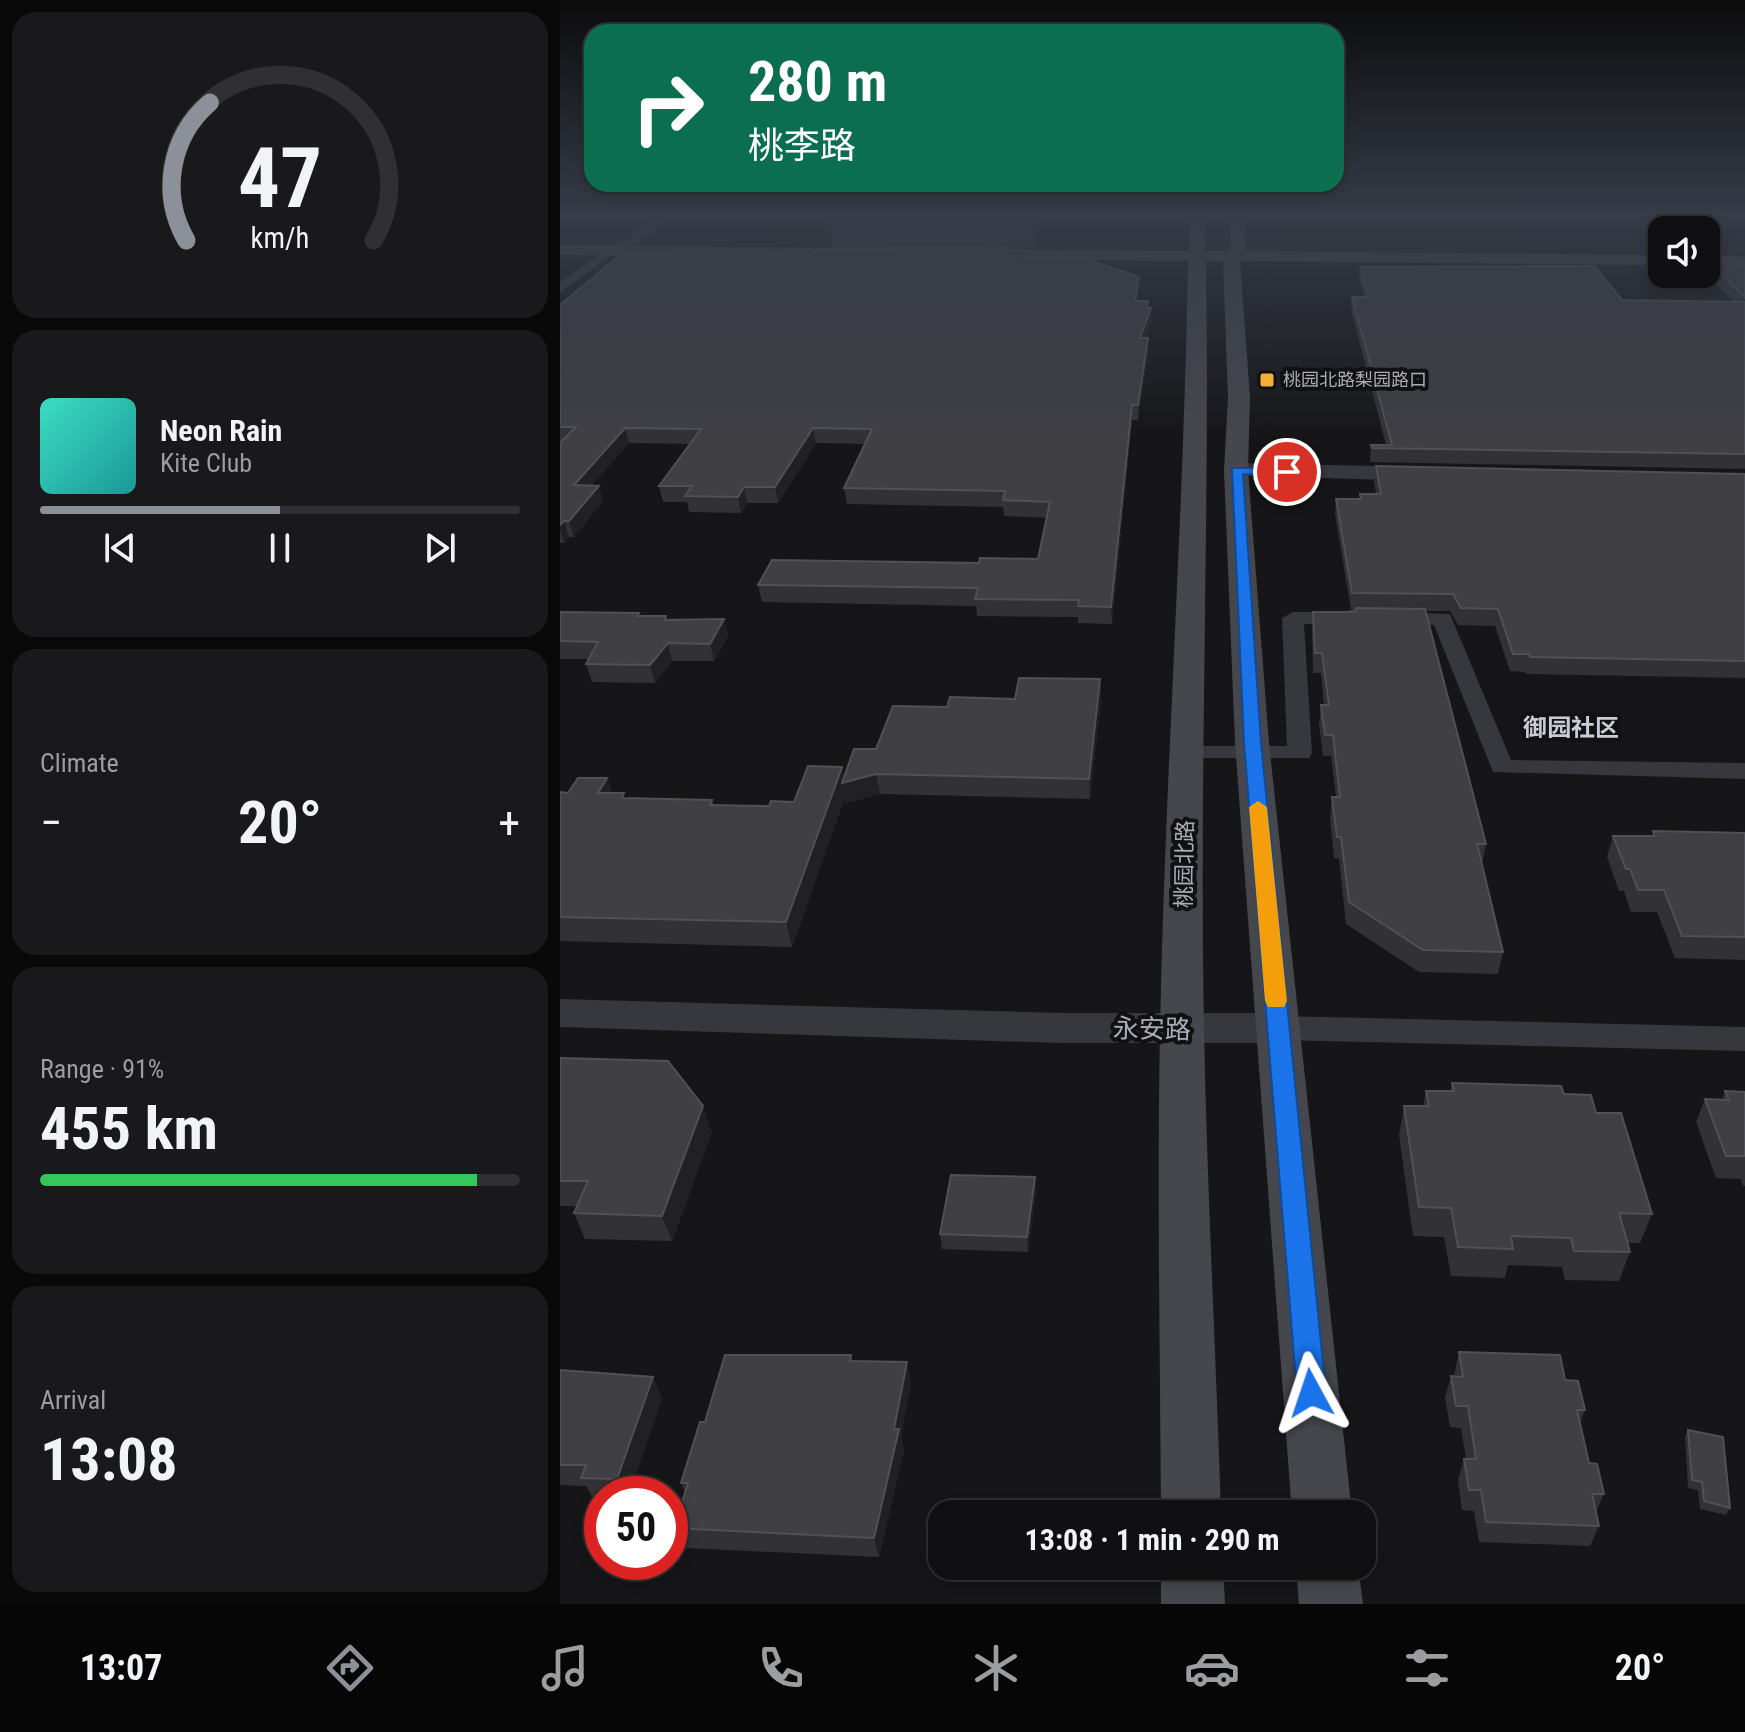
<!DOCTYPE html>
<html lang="en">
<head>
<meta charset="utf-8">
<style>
  body { margin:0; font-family:"Roboto Condensed","Noto Sans SC",sans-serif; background:#19191b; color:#f1f3f6; height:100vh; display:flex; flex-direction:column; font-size:30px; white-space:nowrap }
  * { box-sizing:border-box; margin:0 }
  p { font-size:26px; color:#9c9d9f }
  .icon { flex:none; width:44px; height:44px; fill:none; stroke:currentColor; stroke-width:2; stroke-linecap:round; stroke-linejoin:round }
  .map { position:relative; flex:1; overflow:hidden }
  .panel { display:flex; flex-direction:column; gap:12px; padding:12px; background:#09090a; width:560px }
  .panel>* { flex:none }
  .top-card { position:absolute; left:24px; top:24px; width:760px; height:168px; border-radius:24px; box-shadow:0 4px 12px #0003,0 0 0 2px #303032; background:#0b6e4f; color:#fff; overflow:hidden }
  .controls { position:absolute; left:1088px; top:216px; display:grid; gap:16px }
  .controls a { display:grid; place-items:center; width:72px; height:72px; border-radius:16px; background:#101012; box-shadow:0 4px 12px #0003,0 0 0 2px #303032; font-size:40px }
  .speed { position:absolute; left:24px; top:1476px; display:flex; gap:16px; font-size:40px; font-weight:700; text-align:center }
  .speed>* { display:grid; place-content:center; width:104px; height:104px; border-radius:50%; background:#101012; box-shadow:0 4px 12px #0003,0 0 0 2px #303032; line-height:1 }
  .speed .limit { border:12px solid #d22; background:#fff; color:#111 }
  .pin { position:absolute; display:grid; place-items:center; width:68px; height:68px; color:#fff; margin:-34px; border:4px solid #fff; border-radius:50%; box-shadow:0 2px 8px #0007 }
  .me { position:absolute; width:88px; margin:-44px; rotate:355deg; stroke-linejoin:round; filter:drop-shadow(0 0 6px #0008) }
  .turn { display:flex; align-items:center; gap:28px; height:168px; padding:0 32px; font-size:36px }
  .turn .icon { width:104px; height:104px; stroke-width:2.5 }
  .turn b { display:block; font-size:56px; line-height:68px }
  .big { font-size:60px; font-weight:700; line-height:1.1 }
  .panel .widget { flex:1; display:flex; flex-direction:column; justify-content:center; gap:12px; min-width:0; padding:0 28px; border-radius:24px; background:#19191b }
  .panel .dial { align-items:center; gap:0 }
  .dial svg { height:208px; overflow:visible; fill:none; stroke:#303032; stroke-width:7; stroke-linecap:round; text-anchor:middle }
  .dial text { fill:#f1f3f6; stroke:none }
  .song { display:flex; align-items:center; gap:24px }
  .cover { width:96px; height:96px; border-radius:12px; background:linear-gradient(135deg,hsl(170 70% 55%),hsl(180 70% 35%)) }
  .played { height:8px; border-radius:4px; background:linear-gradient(90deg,#8c9099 50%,#303032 50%) }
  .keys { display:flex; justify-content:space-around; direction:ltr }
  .heat { display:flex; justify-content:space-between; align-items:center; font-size:44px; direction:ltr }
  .charge { height:12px; border-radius:6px; background:linear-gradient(90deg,#34c759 91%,#303032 0) }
  .trip { position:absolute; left:368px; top:1500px; width:448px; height:80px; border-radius:24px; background:#101012; box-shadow:0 4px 12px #0003,0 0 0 2px #303032; font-weight:700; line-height:80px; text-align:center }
  .menu { display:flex; height:128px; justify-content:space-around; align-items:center; background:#060607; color:#9c9d9f }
  .menu .icon { width:56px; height:56px }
  .menu .selected { color:#8c9099 }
  .menu b { font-size:36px; color:#f1f3f6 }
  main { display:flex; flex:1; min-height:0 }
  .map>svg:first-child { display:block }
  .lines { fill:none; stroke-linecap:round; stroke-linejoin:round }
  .minor { fill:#37383d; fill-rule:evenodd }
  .tertiary { fill:#37383d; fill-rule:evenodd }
  .secondary { fill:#45474d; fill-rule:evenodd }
  .wall { fill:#323236 }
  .shaded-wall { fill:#212124 }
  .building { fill:#3f3f44; stroke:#4f5156; stroke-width:2 }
  .route { fill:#1a73e8; stroke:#114b97; stroke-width:2 }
  .slow { fill:#f59e0b }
  .poi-dot { fill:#f2b134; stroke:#111113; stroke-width:3 }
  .labels { text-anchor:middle; stroke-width:8; stroke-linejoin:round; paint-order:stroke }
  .far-poi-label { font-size:18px; fill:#a8adb8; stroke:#111113; text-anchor:start }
  .street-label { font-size:22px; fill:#a8adb8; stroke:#111113 }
  .neighbourhood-label { font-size:24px; font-weight:bold; fill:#c9ccd4; stroke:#111113 }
  .near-street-label { font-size:26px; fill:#a8adb8; stroke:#111113 }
</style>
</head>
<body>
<main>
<section class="panel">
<div class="widget dial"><svg viewBox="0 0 100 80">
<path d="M14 69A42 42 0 1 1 86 69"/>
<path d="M14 69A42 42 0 0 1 23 16" stroke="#8c9099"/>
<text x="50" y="56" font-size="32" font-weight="700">47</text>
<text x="50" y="72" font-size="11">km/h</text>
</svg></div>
<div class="widget">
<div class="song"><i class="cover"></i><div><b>Neon Rain</b><p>Kite Club</p></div></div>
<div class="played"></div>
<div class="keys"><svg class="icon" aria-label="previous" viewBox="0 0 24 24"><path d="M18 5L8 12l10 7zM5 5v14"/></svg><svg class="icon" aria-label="pause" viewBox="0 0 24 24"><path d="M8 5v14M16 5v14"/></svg><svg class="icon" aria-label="next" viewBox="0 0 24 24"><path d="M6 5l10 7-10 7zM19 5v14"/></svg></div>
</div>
<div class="widget"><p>Climate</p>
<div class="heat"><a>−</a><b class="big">20°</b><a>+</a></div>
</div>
<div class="widget"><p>Range · 91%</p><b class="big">455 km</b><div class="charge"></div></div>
<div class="widget"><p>Arrival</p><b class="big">13:08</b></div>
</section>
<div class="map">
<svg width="1185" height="1604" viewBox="0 0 1185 1604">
  <rect width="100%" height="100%" fill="#161618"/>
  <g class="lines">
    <g class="minor">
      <path d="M98,215H111L72,247L53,254L0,292V282C32,258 66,240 98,215Z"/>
      <path d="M733,612H786L797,618L786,624H744L752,753L749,758H617L614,753L617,748L626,746H727L722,618Z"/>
      <path d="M833,612L890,614L951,760L1185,763V779L933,772L874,625L825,623L822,618L825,613Z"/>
      <path d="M719,1016L1185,1027V1051L719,1040L708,1036L703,1028L708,1020Z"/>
    </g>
    <g class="tertiary">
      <path d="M676,463L858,467L869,474L858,481L668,475L665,470L668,465Z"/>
      <path d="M0,999L500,1013H719L733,1018L738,1028L733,1038L719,1043H500L0,1027Z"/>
    </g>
    <g class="secondary">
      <path d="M629,215H645V251H667L671,248L668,215H684L686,251L1102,255V265L680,261L690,397L688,470L709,743L792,1514H732L675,743L664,470L668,397L663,261H646C650,517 639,773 644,1029C647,1191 656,1353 661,1514H601C600,1352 597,1190 600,1029C605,773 624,517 628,261L418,259L412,258L410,253L309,251L308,257L302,258L0,255V245L273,248L274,242L280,241L440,243L446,244L448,249L629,251Z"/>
      <rect x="1146" y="256" width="39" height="10"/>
      <path d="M601,1566H663L665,1604H601Z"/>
      <path d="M736,1566H798L803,1604H739Z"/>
    </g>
  </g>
  <g class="wall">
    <path d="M275,215H568L567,221H484L474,247L272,245L268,222Z"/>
    <path d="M467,260L579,289L577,301L588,308L591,321L585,338H588V352L578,420H572L552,624L518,623V617L417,616L416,606L202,602L198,585L419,563L478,559L487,518L444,516L443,507L287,504L284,488L305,444L256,443L218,503H187L181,513L129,512L127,502H103L99,486L130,444L69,443L32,485L43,501L14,537H9L4,543H0V443L1,442H0V305Z"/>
    <path d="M1165,264H1185V469L810,462L811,445H826L791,309L792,297H804L799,279L800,267L1062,300L1173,301L1152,280L1155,268H1164Z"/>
    <path d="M816,466L1185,474V678L966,674L965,672L950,671L935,626L898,625L890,611H866L926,844L922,864L943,952L938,974L859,972L786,924L779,859L774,858L770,818L772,797H776L771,756H763L759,725L761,705H764L761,673H753L752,631L753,612H785L795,611V610H791L775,514L776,499H800V494H816L814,481Z"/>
    <path d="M0,612L106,616L107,620L164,619L168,636L154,661H112L95,683L32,682L26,664L29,659H0Z"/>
    <path d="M540,679L541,699L530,799L320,794L286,803L285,797L232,947L0,941V792L8,793L47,778L52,793L66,798L152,800L154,805L209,806L234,802L282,767L284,777L316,749L387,707L455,699Z"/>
    <path d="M1093,831L1185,833V960L1115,958L1097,912H1071L1064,891H1059L1047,857L1053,836H1092Z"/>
    <path d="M0,1058L152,1132L112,1241L25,1239L14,1213L17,1206H0Z"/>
    <path d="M892,1083L1004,1094L1036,1113L1092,1214L1080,1243H1068L1070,1252L1059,1281L1005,1280L1002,1267L948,1265L945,1278L891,1276L884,1237L853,1236L839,1135L844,1106H863L866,1091H890Z"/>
    <path d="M1165,1091L1185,1092V1186H1183L1181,1179L1156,1178L1136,1122L1145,1099L1162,1100Z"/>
    <path d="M475,1177L476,1193L468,1252L382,1249L380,1234Z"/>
    <path d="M899,1352L1005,1380L1025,1410L1020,1423L1029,1463L1044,1494L1036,1512L1039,1526L1030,1546L919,1542L914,1511L902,1510L898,1480L904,1459H906L901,1428L890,1427L885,1398L891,1376H894Z"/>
    <path d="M291,1355L293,1361L351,1383L341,1437L344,1450L319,1557L124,1548L114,1528L125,1492L121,1483L145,1422Z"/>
    <path d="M0,1370L93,1377L102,1399L69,1494H42V1499L33,1498L26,1486L0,1485Z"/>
    <path d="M1128,1430L1170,1508L1166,1515L1140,1509L1138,1490L1128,1488L1125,1437Z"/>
  </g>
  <g class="shaded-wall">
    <path d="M477,215H484V221L474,247L473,224Z"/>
    <path d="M579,277V289L575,313V301Z"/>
    <path d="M588,301V314L591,308V321L580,352V338Z"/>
    <path d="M588,338V352L578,420V405Z"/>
    <path d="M572,405V420L552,624L551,607Z"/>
    <path d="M65,428L69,443L18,501L14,485Z"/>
    <path d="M253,428L256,443L218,503L215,487Z"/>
    <path d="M39,486L43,501L14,537L9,521Z"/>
    <path d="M184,487L187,503L181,513L178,497Z"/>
    <path d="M4,521L9,537L4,543L0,529V525Z"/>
    <path d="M164,619L168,636L154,661L150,644Z"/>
    <path d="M108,643L112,661L95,683L90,665Z"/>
    <path d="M540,679L541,699L530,799L529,779Z"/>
    <path d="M282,767L285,782L316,774L320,794L286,803L285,797L232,947L226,922Z"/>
    <path d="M47,778L54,802L38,793Z"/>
    <path d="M143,1106L152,1132L112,1241L102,1216Z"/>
    <path d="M475,1177L476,1193L468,1252L467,1237Z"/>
    <path d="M347,1362L351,1383L341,1437L344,1450L319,1557L314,1538Z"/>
    <path d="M93,1377L102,1399L69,1494H65L57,1479Z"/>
  </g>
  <g class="building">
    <path d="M275,215H477L473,224L268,222Z"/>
    <path d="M257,249L467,250L463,260H529L579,277L575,301H588L587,308H591L580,338H588L578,405H572L551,607L518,606L519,600L415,599L418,588L198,585L212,560L419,563L420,558L478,559L490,502L443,500L445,491L284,488L312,429L253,428L215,487H184L178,497L125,496L132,486H99L141,429L65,428L14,485L39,486L9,521H4L0,525V443L16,427H0V305L61,254L251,255Z"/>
    <path d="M1165,264H1185V298L1155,268H1170Z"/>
    <path d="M1034,266L1062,300L1185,302V454L812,448L811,445H832L792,297H809L800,267Z"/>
    <path d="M816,466L1185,474V661L970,657L969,654H953L938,609L901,608L893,594L792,593L776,499H801L800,494H821Z"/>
    <path d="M796,608L865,609L926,844H917L943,952L863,950L789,902L781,837H777L772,797H780L773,735H765L761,705H769L762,653H755L753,612H785L796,611Z"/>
    <path d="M0,612L79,613L77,616H106L105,620L164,619L150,644L108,643L90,665L26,664L38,642L0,641Z"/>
    <path d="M459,678L540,679L529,779L316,774L282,783L294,749H316L333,706L387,707L390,697L455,699Z"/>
    <path d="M248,766L282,767L226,922L0,917V792L8,793L18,778H47L38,793H64L62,798L152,800L150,805L209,806L211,801L234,802Z"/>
    <path d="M1093,831L1185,833V937L1122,936L1104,890H1078L1070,869H1066L1053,836H1095Z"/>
    <path d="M0,1058L108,1061L143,1106L102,1216L14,1213L28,1181H0Z"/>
    <path d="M892,1083L1001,1086L1004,1094L1031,1095L1036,1113H1061L1092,1214L1059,1213L1070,1252L1014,1251L1011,1238L951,1236L953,1249L898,1247L891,1208L859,1207L844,1106H869L866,1091H894Z"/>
    <path d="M1165,1091L1185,1092V1156H1166L1145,1099L1169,1100Z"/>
    <path d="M391,1175L475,1177L467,1237L380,1234Z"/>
    <path d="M899,1352L1000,1355L1005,1380L1018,1381L1025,1410H1017L1029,1463L1037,1464L1044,1494H1032L1039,1526L926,1522L921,1490H909L904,1459H916L908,1406H896L891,1376L903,1377Z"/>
    <path d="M165,1355H291L290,1361L347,1362L334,1429H339L314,1538L114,1528L128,1483H121L140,1422H145Z"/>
    <path d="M0,1370L93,1377L57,1479L21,1478L26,1465H0Z"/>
    <path d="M1128,1430L1163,1437L1170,1508L1144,1501L1142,1482L1132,1480Z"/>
  </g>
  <linearGradient id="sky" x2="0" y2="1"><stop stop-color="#0c0c0d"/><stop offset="0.49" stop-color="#363c48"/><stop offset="1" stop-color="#363c48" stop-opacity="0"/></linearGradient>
  <rect width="1185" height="439" fill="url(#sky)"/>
  <path class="route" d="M672,468H727L733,472L727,476L683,474L701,743L766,1393L762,1402L751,1406L741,1402L737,1393L684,743Z"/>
  <path class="slow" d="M698,801L707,807L727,1001L724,1007H708L705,1001L689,807Z"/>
  <rect class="poi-dot" x="699" y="372" width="16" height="16" rx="4"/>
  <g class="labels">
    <g class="far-poi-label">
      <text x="723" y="386">桃园北路梨园路口</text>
    </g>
    <g class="street-label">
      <text transform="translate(624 864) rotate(-89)" y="8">桃园北路</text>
    </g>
    <g class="neighbourhood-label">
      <text x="1011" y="736">御园社区</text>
    </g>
    <g class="near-street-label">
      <text transform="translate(592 1029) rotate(1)" y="9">永安路</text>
    </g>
  </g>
</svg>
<div class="controls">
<a><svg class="icon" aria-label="sound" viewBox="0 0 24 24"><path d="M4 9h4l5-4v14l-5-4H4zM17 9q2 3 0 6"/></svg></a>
</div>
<div class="speed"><div class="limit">50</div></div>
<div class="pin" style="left:727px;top:472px;background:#d93025"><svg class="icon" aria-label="arrive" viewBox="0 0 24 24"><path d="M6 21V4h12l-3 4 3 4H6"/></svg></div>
<svg class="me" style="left:751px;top:1393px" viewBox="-20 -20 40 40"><path d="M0-17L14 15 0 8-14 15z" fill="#1a73e8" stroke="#fff" stroke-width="4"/></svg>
<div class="trip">13:08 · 1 min · 290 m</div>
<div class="top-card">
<div class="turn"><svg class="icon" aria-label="right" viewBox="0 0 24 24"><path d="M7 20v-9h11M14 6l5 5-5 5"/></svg><div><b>280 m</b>桃李路</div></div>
</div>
</div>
</main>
<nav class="menu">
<b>13:07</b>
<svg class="icon selected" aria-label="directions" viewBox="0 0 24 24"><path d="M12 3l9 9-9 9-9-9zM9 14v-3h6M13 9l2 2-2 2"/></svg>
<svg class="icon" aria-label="music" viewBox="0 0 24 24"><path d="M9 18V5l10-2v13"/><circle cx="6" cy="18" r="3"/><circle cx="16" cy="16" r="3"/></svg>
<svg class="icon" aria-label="phone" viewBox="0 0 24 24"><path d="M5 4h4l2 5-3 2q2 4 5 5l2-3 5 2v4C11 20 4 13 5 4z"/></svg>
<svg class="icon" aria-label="climate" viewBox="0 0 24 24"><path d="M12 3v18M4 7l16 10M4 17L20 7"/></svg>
<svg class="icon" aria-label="car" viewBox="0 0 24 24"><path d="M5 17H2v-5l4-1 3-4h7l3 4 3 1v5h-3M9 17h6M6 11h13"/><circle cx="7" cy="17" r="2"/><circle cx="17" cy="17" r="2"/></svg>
<svg class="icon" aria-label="filters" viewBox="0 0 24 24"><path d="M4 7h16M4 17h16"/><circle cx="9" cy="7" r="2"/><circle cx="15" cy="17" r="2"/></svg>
<b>20°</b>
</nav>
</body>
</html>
